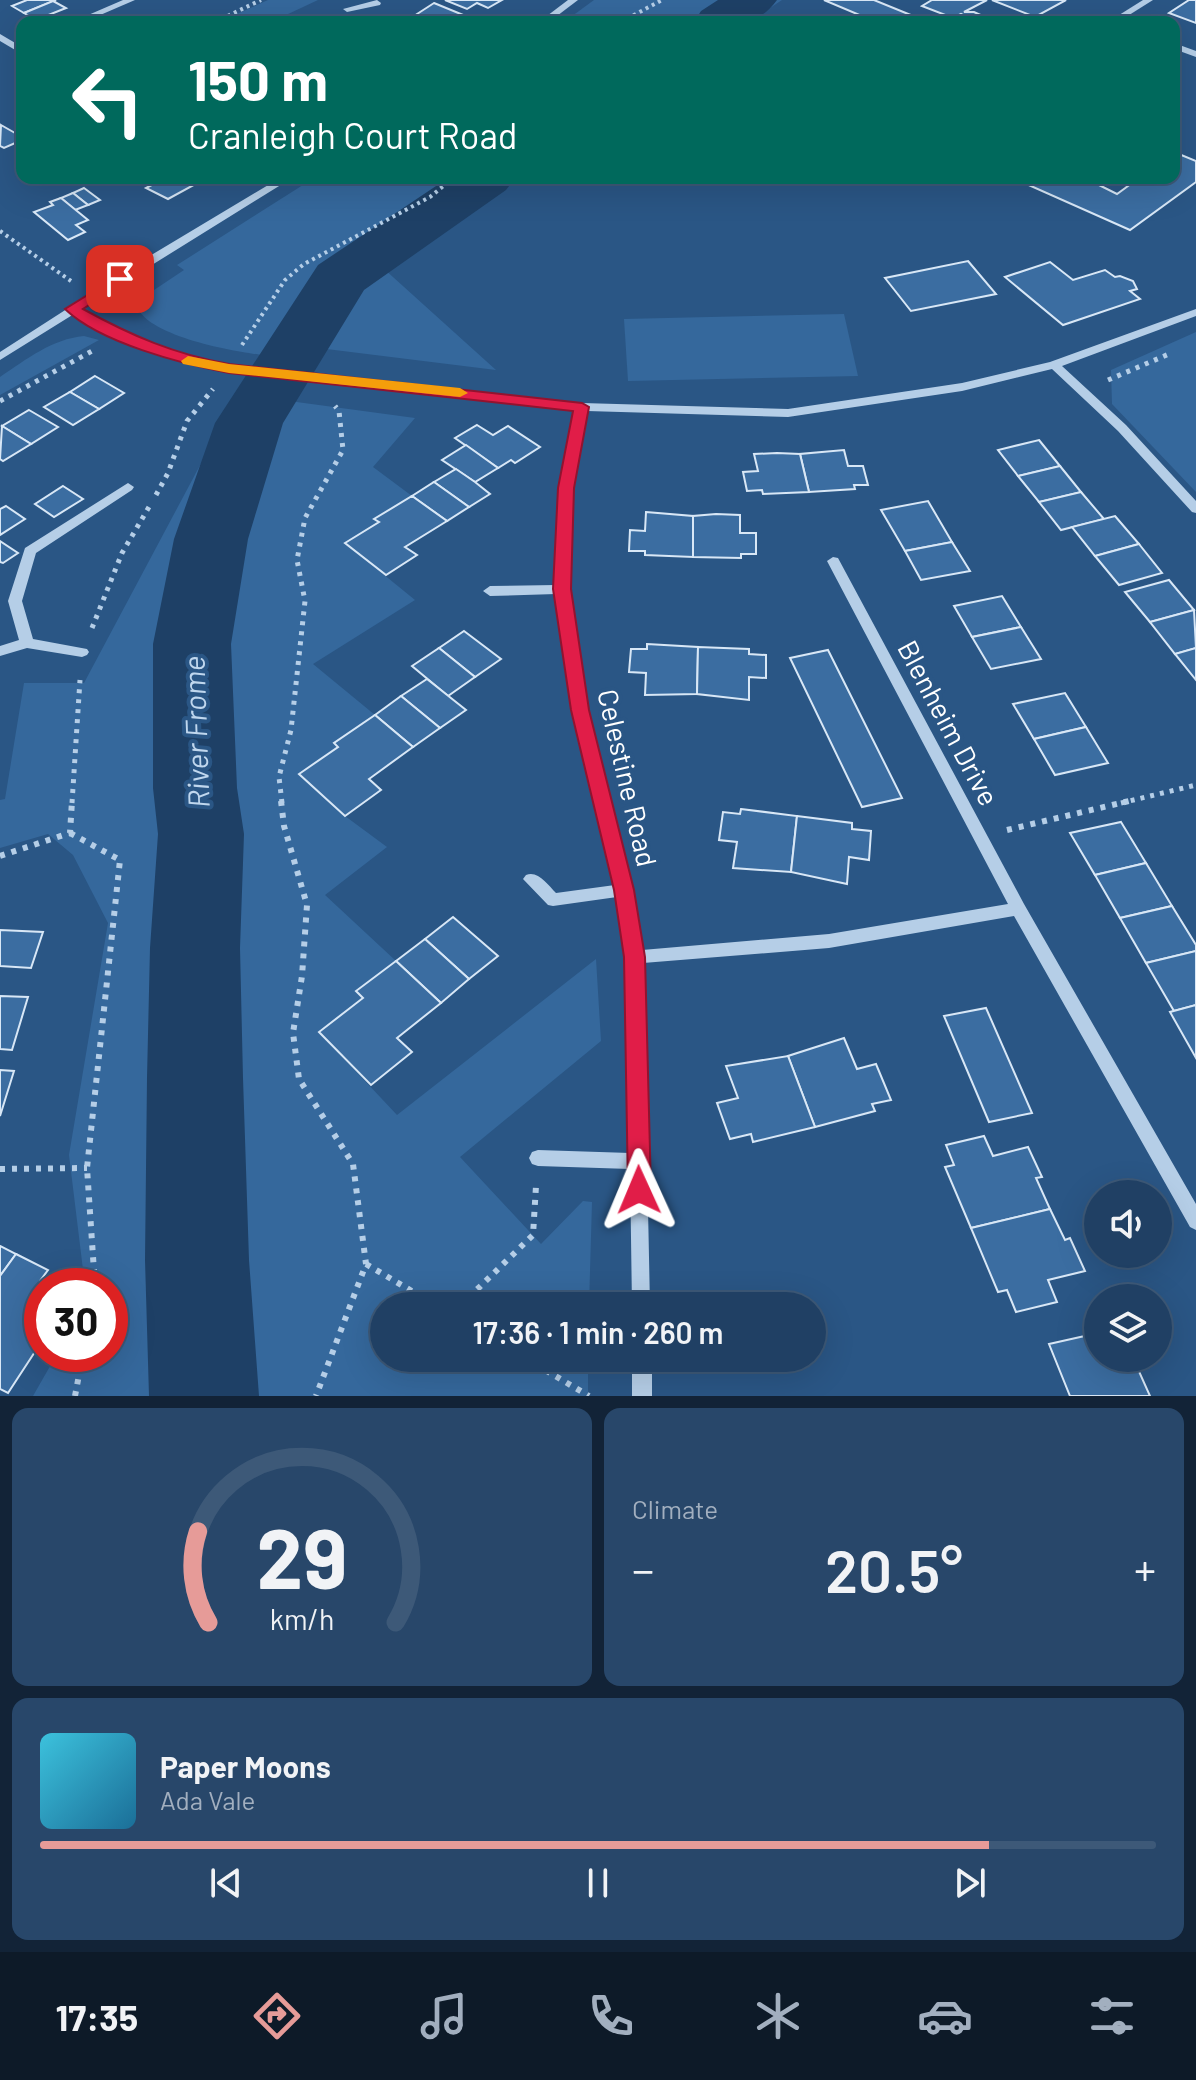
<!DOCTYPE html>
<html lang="en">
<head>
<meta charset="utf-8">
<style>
  body { margin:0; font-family:Barlow,sans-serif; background:#28476a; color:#f1f3f6; height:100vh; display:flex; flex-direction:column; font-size:30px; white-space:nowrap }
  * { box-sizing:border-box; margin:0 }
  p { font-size:26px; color:#a2afbf }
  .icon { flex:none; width:44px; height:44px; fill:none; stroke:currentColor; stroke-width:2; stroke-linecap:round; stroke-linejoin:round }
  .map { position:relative; height:1396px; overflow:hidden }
  .panel { display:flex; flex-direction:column; gap:12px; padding:12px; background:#122337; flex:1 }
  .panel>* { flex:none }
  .guide { position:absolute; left:16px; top:16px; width:1164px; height:168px; border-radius:16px; box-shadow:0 8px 32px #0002,0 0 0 2px #3d5978; background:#00695c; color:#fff; overflow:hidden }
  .tools { position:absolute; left:1084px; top:1180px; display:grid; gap:16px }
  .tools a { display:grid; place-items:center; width:88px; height:88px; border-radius:50%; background:#204064; box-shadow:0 8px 32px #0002,0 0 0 2px #3d5978; font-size:40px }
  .speed { position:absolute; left:24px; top:1268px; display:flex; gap:16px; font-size:40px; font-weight:700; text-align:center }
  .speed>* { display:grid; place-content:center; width:104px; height:104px; border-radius:50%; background:#204064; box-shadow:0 8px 32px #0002,0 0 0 2px #3d5978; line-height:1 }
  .speed .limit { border:12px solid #d22; background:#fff; color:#111 }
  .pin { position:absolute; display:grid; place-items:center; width:68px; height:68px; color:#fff; margin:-34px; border-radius:16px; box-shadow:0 4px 12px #0006 }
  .me { position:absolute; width:88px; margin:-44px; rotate:359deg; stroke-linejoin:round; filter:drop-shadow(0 0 6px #0008) }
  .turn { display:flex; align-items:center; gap:28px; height:168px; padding:0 40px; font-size:36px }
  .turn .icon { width:104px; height:104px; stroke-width:2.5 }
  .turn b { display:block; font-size:56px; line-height:68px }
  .big { font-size:60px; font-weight:600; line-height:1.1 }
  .panel .tile { flex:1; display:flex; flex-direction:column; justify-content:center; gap:12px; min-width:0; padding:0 28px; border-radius:16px; background:#28476a }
  .panel .dial { align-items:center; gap:0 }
  .dial svg { height:208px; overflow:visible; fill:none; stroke:#3d5978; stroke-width:7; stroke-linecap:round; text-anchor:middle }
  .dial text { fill:#f1f3f6; stroke:none }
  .song { display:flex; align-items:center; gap:24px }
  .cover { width:96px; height:96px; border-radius:12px; background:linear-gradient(135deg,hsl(190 70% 55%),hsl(200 70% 35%)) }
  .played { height:8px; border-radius:4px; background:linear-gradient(90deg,#e69b98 85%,#3d5978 85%) }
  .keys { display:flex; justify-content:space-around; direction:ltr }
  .heat { display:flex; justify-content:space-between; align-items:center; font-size:44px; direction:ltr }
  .panel .tiles { flex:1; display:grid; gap:12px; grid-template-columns:1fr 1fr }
  .tile:last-child { grid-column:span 2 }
  .trip { position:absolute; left:370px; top:1292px; width:456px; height:80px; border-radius:40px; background:#204064; box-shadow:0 8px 32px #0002,0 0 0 2px #3d5978; font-weight:600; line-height:80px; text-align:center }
  .tab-bar { display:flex; height:128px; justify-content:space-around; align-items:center; background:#0d1a28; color:#a2afbf }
  .tab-bar .icon { width:56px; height:56px }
  .tab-bar .current { color:#e69b98 }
  .tab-bar b { font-size:36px; color:#f1f3f6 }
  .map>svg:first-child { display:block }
  .green { fill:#35689c }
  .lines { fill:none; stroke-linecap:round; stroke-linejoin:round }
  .river { fill:#1e4066; fill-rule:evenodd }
  .building { fill:#3b6da1; stroke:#d8e7f6; stroke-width:2 }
  .path-far2 { stroke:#b5cee7; stroke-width:4; stroke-dasharray:3 4; stroke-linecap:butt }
  .path-far1 { stroke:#b5cee7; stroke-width:5; stroke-dasharray:4 6; stroke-linecap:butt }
  .path { stroke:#b5cee7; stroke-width:6; stroke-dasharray:5 7; stroke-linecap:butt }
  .minor { fill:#b5cee7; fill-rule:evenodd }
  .route { fill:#e11d48; stroke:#92132f; stroke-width:2 }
  .slow { fill:#f59e0b }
  .labels { text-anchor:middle; stroke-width:8; stroke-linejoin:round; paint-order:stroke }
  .street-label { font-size:28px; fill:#fff; stroke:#2a5685 }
  .water-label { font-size:30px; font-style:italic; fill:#c0d7ee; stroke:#2a5685 }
</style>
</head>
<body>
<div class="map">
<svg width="1196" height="1396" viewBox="0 0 1196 1396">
  <rect width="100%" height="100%" fill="#2a5685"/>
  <g class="green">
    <path d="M268,0H318L271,22H219Z"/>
    <path d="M594,0H782L749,22H564Z"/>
    <path d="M314,178H516L383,268L496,370L270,342L263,355C235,352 139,335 136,302L184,270L177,265Z"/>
    <path d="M844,314L858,376L628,381L624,319Z"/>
    <path d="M1196,332V492L1112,404L1111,370Z"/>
    <path d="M84,336L99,340L0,395V377C27,359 52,339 84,336Z"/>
    <path d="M238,394L415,418L373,467L412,496L375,519L379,522L345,543L415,600L313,664L375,715L334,743L338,747L345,816L387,847L325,895L396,961L357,991L363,998L319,1032L397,1115L596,959L601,1041L460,1157L541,1244L583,1201L592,1202L589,1306H384V1358H588V1396H226C221,1344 214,1291 212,1239C206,1069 214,899 207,729C205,677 215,624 208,572L186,643L183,1089L188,1396H33L57,1354H110V1286H85L69,1155L108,923L73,855L48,834L0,848V800L5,799L24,683H84Z"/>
  </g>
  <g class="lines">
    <g class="river">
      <path d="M718,0H777C756,30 727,22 694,22L701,11Z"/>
      <path d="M448,178H515L506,190L364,290L283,423L248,539L231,644L237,788L244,834L240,948L243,1078L249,1260L259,1396H149L145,1260L147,1078L150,948L158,834L153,788V644L174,539L215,423L318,265Z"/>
    </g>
  </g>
  <g class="building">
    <path d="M27,0H56L24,13L12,6Z"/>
    <path d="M445,0H502L488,8L477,3L467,9Z"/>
    <path d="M824,0H874L923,20L876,22Z"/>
    <path d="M932,0H987L964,12H974L994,21L976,22L961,14L953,18L922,6Z"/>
    <path d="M992,0H1066L1035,17Z"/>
    <path d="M1189,0H1196V23L1169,13Z"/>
    <path d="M53,1L66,8L36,20L24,13Z"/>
    <path d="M434,3L468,17H469L460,22H429L414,16Z"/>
    <path d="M1,125L22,137V140L4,148L0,146Z"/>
    <path d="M1174,152L1196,161V182L1130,230L1013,178H1085L1117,194L1128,186L1110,178H1174Z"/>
    <path d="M165,178H200L203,180L168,199L146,188Z"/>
    <path d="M84,188L100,200L88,205L73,193Z"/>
    <path d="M73,193L88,205L75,210L61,198Z"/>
    <path d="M61,198L88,220L76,225L85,232L68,240L34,212L53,205L50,202Z"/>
    <path d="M968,261L996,294L911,311L885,278Z"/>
    <path d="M1050,262L1073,280L1105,270L1115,277L1120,276L1133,281L1137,289L1130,291L1140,299L1063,325L1005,277Z"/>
    <path d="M95,376L124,393L99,409L70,392Z"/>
    <path d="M70,392L99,409L73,425L44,407Z"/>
    <path d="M29,410L58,427L31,444L2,426Z"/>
    <path d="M477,425L493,435L508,426L540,447L515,463L511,460L498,468L455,438Z"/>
    <path d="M2,426L31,444L3,461L0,459Z"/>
    <path d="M1039,440L1060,466L1018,476L998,450Z"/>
    <path d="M466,445L498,468L475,482L442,460Z"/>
    <path d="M844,450L848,466H863L868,485H854L855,489L809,492L800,454Z"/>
    <path d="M777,453L800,454L809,492L763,494L762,490L747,491L743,472L758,471L754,454Z"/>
    <path d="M1060,466L1081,492L1039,502L1018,476Z"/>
    <path d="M456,469L475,482L490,494L469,507L434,482Z"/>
    <path d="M434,482L469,507L447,521L412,496Z"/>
    <path d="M63,486L83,499L54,517L35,504Z"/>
    <path d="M1081,492L1104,519L1061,530L1039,502Z"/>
    <path d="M412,496L447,521L405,547L417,555L386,575L345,543L379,522L374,519Z"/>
    <path d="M928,501L952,542L905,551L881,510Z"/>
    <path d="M6,506L25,519L0,535V509Z"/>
    <path d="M646,512L693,516V557L645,555V551H629L630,530L645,531Z"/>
    <path d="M716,514L740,515V533H756V554H741V558L693,557V516Z"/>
    <path d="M1115,516L1139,544L1095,556L1072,527Z"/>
    <path d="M0,541L18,553L3,563L0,562Z"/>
    <path d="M952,542L970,571L921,580L905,551Z"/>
    <path d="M1139,544L1162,573L1119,585L1095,556Z"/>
    <path d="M1169,580L1194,610L1150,622L1125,592Z"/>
    <path d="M1002,596L1021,627L972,637L954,606Z"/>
    <path d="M1194,610L1196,648L1175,654L1150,622Z"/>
    <path d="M1021,627L1041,659L991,669L972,637Z"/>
    <path d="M464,631L501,659L475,677L439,648Z"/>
    <path d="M647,644L698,647L697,694L645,695L646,673L629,672L631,649H647Z"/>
    <path d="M698,647L749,649V654L766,655V678L749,677V700L697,694Z"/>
    <path d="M439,648L475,677L448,696L412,666Z"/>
    <path d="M1196,648V680L1175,654Z"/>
    <path d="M828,650L902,798L862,807L790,658Z"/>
    <path d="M427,679L466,710L440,728L401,696Z"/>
    <path d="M1065,693L1086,727L1034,739L1013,704Z"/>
    <path d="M401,696L440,728L413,747L375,715Z"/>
    <path d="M375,715L413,747L369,779L381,790L345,816L299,774L338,747L334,743Z"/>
    <path d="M1086,727L1108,763L1055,775L1034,739Z"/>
    <path d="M741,809L797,816L791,872L733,868L737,842L719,840L723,812L740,814Z"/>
    <path d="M797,816L852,823V829L871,831L869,860L849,857L847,884L791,872Z"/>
    <path d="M1121,822L1146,863L1095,875L1070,833Z"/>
    <path d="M1146,863L1172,906L1120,918L1095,875Z"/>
    <path d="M1172,906L1196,945V951L1146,963L1120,918Z"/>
    <path d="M453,917L498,956L469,979L425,939Z"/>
    <path d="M0,930L43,932L31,968L0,966Z"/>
    <path d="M425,939L469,979L441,1003L396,961Z"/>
    <path d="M1196,951V1005L1174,1011L1146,963Z"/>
    <path d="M396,961L441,1003L397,1038L412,1052L371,1085L319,1032L363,998L356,991Z"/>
    <path d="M0,996L28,997L12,1050L0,1049Z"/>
    <path d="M1196,1005V1058L1170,1012Z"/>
    <path d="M986,1008L1032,1113L989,1122L944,1016Z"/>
    <path d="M844,1038L857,1069L876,1064L891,1100L872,1104L875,1111L815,1127L788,1056Z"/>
    <path d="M788,1056L815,1127L753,1142L751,1134L730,1139L717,1103L738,1098L726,1066Z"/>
    <path d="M0,1070L14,1071L0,1116Z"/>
    <path d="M984,1136L993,1156L1028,1147L1042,1177L1036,1178L1050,1209L971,1228L945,1167L954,1165L946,1145Z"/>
    <path d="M1050,1209L1065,1240L1070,1238L1085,1271L1048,1280L1057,1302L1016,1312L1007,1290L998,1292L971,1228Z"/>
    <path d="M0,1246L16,1254L0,1276Z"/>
    <path d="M16,1254L48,1270L40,1281L52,1286H42V1341L8,1393L0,1389V1276Z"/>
    <path d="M1098,1333V1358H1133L1150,1396H1070L1049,1344Z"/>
  </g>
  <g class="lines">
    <g class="path-far2">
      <path d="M215,22L261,0"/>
      <path d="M621,22L662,0"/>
      <path d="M0,231L71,281"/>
      <path d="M242,345L285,280L304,264L430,197L453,178"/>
    </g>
    <g class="path-far1">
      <path d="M1108,380L1169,354"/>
      <path d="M0,401L94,350"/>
      <path d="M156,495L168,473L187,421L213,389"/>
      <path d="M92,628L122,553L149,507"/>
      <path d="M72,803L80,680"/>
      <path d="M282,803L279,777L291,730L305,601L297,560L305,518L343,450L339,411L335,406"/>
      <path d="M1121,803L1196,785"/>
    </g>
    <g class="path">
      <path d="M281,801L284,826L307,905L302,976L293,1033L299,1079L353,1164L366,1264L316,1396"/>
      <path d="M1007,830L1129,801"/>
      <path d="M70,833L120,860L87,1168L95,1286"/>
      <path d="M0,856L70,833L72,801"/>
      <path d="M0,1169L87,1168"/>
      <path d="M366,1264L437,1306"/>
      <path d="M460,1306L533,1235L536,1186"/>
      <path d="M525,1358L589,1396"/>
      <path d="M75,1396L83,1354"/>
    </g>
    <g class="minor">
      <path d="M123,0H135L84,22H72Z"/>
      <path d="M377,0L381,3L380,5L347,12L343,9Z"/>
      <path d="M568,0H578L549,22H539Z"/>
      <path d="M1143,0H1153L1118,22H1108Z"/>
      <path d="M0,34L22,47V54L0,41Z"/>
      <path d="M1174,43L1196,51V57L1174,49Z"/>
      <path d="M23,178H35L27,183L23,182Z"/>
      <path d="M280,178H292L81,309C128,335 176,354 229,365L582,403L788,409L962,383L1050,362L1196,309V316L1062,366L1126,425L1196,501V513L1192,512L1118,431L1052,369L962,391L788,417L587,411L572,488L569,589L587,710L632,890L642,950L829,934L1008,904L827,561L833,557L838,558L1024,904L1196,1204V1230L1190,1227L1014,916L829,948L643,963L650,1306H632L630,1169L538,1166L532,1164L529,1158L532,1152L538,1150L630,1153L627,957L617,897L553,906L548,905L523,879L526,875C538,870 548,885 556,893L615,885L573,710L556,594L490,596L483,591L490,586L556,585L560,488L576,410L229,371C173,361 123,342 74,314L0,360V352L143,260Z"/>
      <path d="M128,483L134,487L132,490L36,553L22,601L33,639L87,649L89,652L87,655L82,657L27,648L0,656V646L19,640L8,601L25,548Z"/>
      <rect x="632" y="1358" width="20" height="38"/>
    </g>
  </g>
  <path class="route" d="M120,275L125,276V282L83,309C132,336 174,354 229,364L582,403L589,407L574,488L571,589L589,710L634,890L645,957L651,1190L647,1198L639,1201L631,1198L628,1190L624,957L614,890L571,710L553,589L558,488L573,411L229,373C183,364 100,343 65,309Z"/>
  <path class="slow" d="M188,356L229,364L460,388L468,393L460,397L229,373L183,364L181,361Z"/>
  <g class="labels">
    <g class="street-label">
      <text transform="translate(948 723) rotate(62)" y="10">Blenheim Drive</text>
      <text transform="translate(627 778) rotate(77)" y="10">Celestine Road</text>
    </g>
    <g class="water-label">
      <text transform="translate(197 732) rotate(-92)" y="10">River Frome</text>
    </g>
  </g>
</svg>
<div class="tools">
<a><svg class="icon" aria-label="sound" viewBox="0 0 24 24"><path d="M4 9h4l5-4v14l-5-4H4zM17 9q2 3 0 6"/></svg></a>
<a><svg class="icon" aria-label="layers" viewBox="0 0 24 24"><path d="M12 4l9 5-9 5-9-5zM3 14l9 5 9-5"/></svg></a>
</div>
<div class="speed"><div class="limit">30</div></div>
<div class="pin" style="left:120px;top:279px;background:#d93025"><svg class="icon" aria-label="arrive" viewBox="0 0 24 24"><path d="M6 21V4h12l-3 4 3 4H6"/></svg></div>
<svg class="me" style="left:639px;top:1190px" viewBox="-20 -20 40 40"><path d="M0-17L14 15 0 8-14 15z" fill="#e11d48" stroke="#fff" stroke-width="4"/></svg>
<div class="trip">17:36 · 1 min · 260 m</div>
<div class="guide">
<div class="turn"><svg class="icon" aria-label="left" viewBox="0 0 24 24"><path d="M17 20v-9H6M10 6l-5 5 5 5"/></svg><div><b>150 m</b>Cranleigh Court Road</div></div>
</div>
</div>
<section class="panel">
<div class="tiles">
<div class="tile dial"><svg viewBox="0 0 100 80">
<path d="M14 69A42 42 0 1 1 86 69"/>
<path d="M14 69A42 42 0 0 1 10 34" stroke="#e69b98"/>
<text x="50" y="56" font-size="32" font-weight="700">29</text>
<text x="50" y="72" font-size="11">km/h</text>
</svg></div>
<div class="tile"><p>Climate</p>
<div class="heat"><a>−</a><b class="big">20.5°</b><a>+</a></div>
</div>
<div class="tile">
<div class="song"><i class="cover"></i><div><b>Paper Moons</b><p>Ada Vale</p></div></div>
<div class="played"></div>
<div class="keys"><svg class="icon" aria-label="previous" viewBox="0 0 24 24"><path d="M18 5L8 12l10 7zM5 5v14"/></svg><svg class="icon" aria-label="pause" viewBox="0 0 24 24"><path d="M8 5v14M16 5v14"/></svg><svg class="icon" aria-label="next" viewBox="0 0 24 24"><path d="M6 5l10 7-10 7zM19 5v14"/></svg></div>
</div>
</div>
</section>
<nav class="tab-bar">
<b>17:35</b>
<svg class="icon current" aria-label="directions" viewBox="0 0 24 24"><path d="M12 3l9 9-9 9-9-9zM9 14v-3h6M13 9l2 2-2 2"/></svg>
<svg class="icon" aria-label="music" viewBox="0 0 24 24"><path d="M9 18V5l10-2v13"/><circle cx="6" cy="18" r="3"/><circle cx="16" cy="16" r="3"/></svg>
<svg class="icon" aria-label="phone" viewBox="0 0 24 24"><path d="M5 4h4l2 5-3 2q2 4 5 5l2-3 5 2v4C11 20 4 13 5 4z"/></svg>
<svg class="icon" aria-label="climate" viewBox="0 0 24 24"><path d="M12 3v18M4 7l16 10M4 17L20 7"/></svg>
<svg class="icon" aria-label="car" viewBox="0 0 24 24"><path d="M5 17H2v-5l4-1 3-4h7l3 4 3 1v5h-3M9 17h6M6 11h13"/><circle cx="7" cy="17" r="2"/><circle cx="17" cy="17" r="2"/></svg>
<svg class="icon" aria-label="filters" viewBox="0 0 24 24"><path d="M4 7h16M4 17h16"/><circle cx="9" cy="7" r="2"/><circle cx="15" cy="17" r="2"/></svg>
</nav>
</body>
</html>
